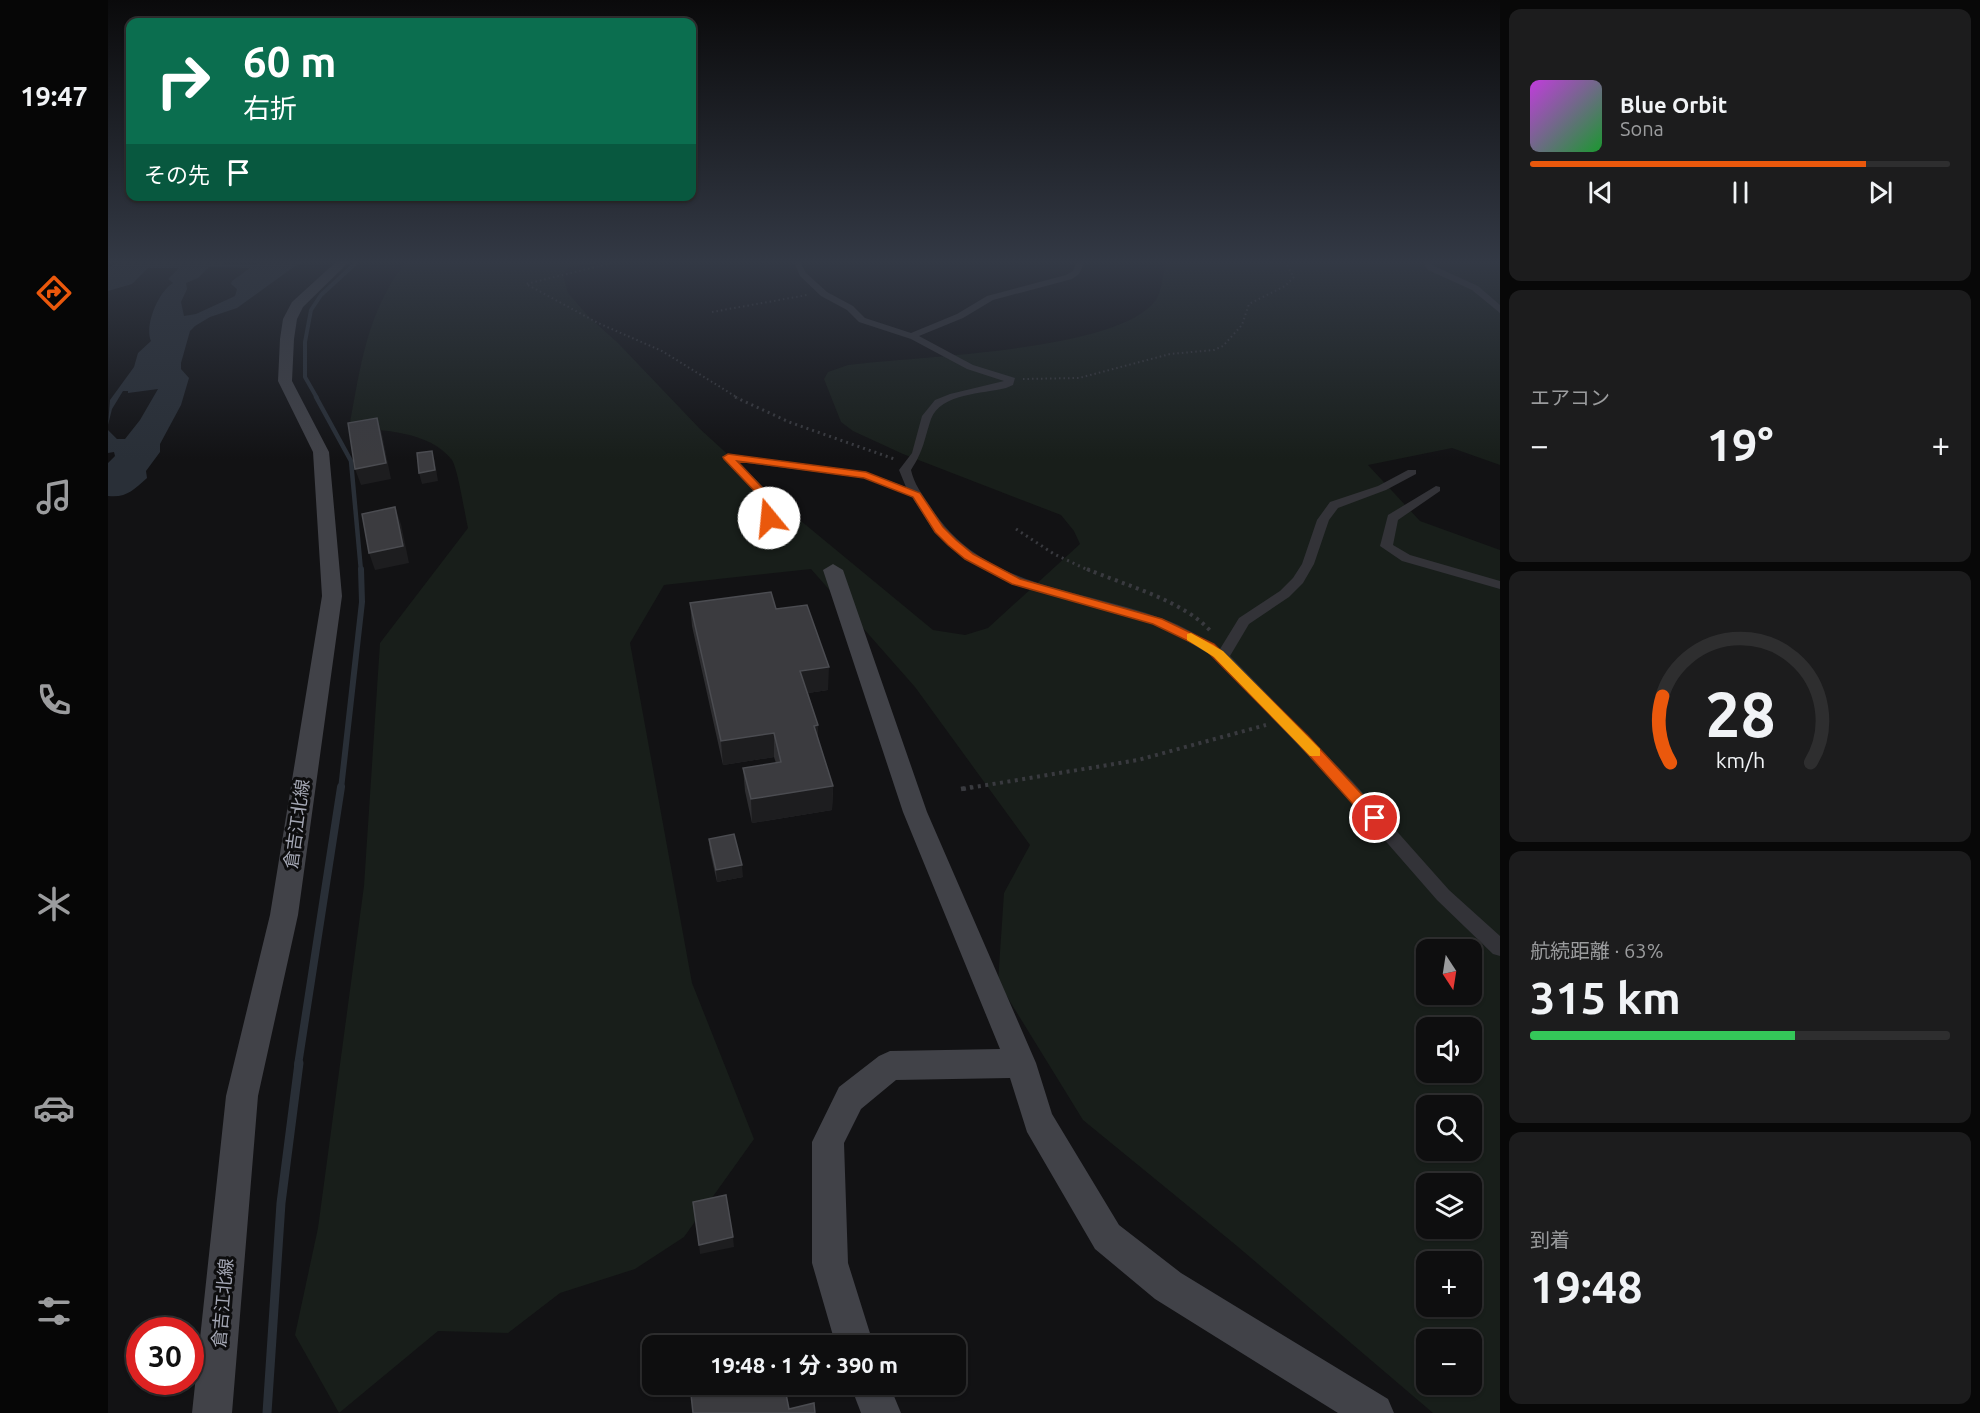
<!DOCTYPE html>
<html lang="ja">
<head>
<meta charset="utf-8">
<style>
  body { margin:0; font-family:Ubuntu,"Noto Sans JP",sans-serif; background:#1c1c1d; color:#f1f3f6; height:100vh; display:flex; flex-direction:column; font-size:22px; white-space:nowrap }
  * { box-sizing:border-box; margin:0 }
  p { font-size:20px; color:#9b9c9e }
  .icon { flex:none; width:33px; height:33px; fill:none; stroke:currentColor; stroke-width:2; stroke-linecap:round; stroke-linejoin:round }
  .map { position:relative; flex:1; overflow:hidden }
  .drawer { display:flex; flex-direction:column; gap:9px; padding:9px; background:#080808; width:480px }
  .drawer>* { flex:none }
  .banner { position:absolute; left:18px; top:18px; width:570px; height:183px; border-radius:12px; box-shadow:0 2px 4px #0004,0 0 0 2px #2e2e2f; background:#0b6e4f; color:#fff; overflow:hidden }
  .needle { width:39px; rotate:168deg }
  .tools { position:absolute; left:1308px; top:939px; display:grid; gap:12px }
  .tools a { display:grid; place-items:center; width:66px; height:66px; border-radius:12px; background:#0e0e0f; box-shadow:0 2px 4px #0004,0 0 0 2px #2e2e2f; font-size:30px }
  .speed { position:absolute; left:18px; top:1317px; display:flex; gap:12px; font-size:30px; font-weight:700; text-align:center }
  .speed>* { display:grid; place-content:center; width:78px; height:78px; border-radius:50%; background:#0e0e0f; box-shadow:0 2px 4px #0004,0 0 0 2px #2e2e2f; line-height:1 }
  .speed .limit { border:9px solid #d22; background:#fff; color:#111 }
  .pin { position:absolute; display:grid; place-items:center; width:51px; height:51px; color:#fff; margin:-26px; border:3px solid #fff; border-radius:50%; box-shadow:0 2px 6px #0007 }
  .me { position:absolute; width:66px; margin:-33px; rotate:343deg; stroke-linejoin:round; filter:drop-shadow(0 0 4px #0008) }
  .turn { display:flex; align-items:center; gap:21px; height:126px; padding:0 18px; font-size:27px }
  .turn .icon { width:78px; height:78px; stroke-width:2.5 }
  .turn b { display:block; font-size:42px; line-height:51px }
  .then { display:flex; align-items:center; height:57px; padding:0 18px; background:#0003; gap:12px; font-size:22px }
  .big { font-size:45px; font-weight:700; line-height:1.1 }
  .drawer .card { flex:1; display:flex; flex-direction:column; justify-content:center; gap:9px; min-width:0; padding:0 21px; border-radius:12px; background:#1c1c1d }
  .drawer .dial { align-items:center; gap:0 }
  .dial svg { height:156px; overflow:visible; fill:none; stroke:#2e2e2f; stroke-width:7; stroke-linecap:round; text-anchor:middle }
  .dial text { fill:#f1f3f6; stroke:none }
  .song { display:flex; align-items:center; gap:18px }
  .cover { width:72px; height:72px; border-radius:9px; background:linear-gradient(135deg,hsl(290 70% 55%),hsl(130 70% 35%)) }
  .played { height:6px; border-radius:3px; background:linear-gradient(90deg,#ea580c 80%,#2e2e2f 80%) }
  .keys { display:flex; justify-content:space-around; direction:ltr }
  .heat { display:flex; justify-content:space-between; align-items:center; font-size:33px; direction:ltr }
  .charge { height:9px; border-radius:4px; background:linear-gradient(90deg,#34c759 63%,#2e2e2f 0) }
  .trip { position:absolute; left:534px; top:1335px; width:324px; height:60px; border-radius:12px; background:#0e0e0f; box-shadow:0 2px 4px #0004,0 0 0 2px #2e2e2f; font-weight:700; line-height:60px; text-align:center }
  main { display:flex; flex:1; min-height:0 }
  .menu { display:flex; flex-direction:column; width:108px; justify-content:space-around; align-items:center; background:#060606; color:#9b9c9e }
  .menu .icon { width:42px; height:42px }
  .menu .on { color:#ea580c }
  .menu b { font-size:27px; color:#f1f3f6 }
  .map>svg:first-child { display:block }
  .green { fill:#181e1a; fill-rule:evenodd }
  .water { fill:#292f37; fill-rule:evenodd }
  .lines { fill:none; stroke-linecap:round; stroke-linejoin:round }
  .stream-far4 { stroke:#292f37; stroke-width:4 }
  .stream-far3 { stroke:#292f37; stroke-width:4.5 }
  .stream-far2 { stroke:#292f37; stroke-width:6 }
  .stream-far1 { stroke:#292f37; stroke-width:8 }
  .stream { stroke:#292f37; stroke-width:9 }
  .path-far3 { stroke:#393a3f; stroke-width:2; stroke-dasharray:1.5 3; stroke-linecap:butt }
  .path-far2 { stroke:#393a3f; stroke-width:3; stroke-dasharray:2 4; stroke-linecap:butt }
  .path-far1 { stroke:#393a3f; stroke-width:4; stroke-dasharray:3 4.5; stroke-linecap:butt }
  .path { stroke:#393a3f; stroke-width:4.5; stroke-dasharray:4 5; stroke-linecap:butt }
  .street { fill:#333338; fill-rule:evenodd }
  .secondary { fill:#414248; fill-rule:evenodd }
  .wall { fill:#2e2e31 }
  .shaded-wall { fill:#1d1d1f }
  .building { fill:#3b3b3f; stroke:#4b4c51; stroke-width:1.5 }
  .route { fill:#ea580c; stroke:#983908; stroke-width:1.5 }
  .slow { fill:#f59e0b }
  .labels { text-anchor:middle; stroke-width:6; stroke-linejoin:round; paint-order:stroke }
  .street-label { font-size:18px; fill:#a4a7b4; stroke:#0d0d0e }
</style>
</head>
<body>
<main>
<nav class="menu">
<b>19:47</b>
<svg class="icon on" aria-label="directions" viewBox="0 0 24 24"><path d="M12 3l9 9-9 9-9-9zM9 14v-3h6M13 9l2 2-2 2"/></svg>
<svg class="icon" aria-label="music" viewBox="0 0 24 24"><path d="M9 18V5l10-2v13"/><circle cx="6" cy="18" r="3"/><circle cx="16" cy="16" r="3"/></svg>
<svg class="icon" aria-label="phone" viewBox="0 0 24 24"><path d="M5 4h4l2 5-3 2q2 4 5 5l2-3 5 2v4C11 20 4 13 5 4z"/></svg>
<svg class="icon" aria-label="climate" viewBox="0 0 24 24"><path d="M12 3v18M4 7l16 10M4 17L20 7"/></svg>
<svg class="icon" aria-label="car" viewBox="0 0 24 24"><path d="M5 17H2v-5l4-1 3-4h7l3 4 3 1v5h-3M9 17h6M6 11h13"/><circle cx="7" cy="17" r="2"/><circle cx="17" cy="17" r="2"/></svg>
<svg class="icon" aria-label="filters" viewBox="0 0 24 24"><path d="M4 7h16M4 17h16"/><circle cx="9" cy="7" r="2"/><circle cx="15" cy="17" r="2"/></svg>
</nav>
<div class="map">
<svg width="1392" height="1413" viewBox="0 0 1392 1413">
  <rect width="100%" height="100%" fill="#121214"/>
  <path class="green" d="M298,261H689L502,262L461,267L455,275L460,293L481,317L510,343L592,429L687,516L825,630L857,635L880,628L972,544L966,531L953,515L795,454L745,431L733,422L716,379L720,372L740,365C805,356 1009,352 1047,301C1054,292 1055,273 1058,261H1392V465L1344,448L1260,465L1312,521L1392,550V1413H1325L1129,1246L975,1120L890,982L896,893L922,845L807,687L703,569L556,585L522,643L584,983L646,1139L576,1237L527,1269L452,1293L400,1333L330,1331L231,1413L187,1335L210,1228L256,886L272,643L360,528C357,515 350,469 344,460C322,431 274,430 241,428C253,365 258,314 298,261ZM1318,950H1364V994H1318ZM1318,1028H1364V1072H1318ZM1318,1106H1364V1150H1318ZM1318,1184H1364V1228H1318ZM1318,1262H1364V1306H1318ZM1318,1340H1364V1384H1318Z"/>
  <path class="water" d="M17,261H116L117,264C145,266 171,261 200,261L187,266L129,308L102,317L87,326L82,331L73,363V369L81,378L73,405L52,444V452L38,471L39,478C25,490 19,498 0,496V463L7,456L6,452L0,453V430L9,439H17L32,420L50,389L20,393V391H15L4,409L0,425L2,400L26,367L30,353L43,341C36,325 51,291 65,283L60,279L71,268H40L24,284L0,291V267ZM101,267L142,268L124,281L123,284L129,289L127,296L88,314L76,316L73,302L79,289L78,283L90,278Z"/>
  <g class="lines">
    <path class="stream-far4" d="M209,398L197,377V342L203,310L213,295L250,261"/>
    <path class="stream-far3" d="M208,397L243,461L253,571"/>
    <path class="stream-far2" d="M233,789L254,602L253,569"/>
    <path class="stream-far1" d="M190,1065L233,787"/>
    <path class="stream" d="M159,1413L173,1203L191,1063"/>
    <g class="path-far3">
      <path d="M512,261L418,284L490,323L554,351L630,398"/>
      <path d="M604,312L699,295"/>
      <path d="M915,379L971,378L1062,354L1106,350L1115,346L1134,325L1141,304L1177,286L1186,277L1176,261"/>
    </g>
    <g class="path-far2">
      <path d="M627,397L681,422L789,460"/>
      <path d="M908,529L946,554L982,571"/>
    </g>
    <g class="path-far1">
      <path d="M979,569C1016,585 1078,601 1104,633"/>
      <path d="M855,789L1030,760L1158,725"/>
    </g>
    <path class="path" d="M853,789L864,787"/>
    <g class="street">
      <path d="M969,261H977L971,274L964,279L885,300L855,318L811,336L865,365L907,378L905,385L898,388C875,394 833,393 823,419C816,440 816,450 803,470C806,484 814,494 822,506C875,590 972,587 1055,619C1076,626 1094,638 1112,649L1131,618L1172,591L1185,578L1194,564L1209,520L1222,502L1270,486L1300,470H1308V474L1278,490L1230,508L1221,520L1206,564L1195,583L1181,597L1141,624L1122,656L1245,782L1341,890L1392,936V956L1385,954L1329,900L1233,790L1106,657L1067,634L1044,624L903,584L857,559L827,533L804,497L756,478L631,462L668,501L667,518L661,522L657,521L656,502L614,457L620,454L758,472L798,487L791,470L804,453L814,416L827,400L842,394L896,381L859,369L803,339L751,322L739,310L713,296L692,276L686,262H692L698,273L719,292L745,306L757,318L803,333L849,314L879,296L958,275L965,271Z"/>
      <path d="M1314,261H1322L1326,266L1370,286L1392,305V313L1364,290L1320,270Z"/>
      <path d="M1328,486L1332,487V491L1290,520L1285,545L1302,555L1392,581V589L1294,561L1272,546L1280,515Z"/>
    </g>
    <g class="secondary">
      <path d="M229,261H242L195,307L189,319L186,339L184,381L221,452L234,596L190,915L150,1096L124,1413H84L118,1096L162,915L214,596L205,452L170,381L172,339L175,319L184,302Z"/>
      <path d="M725,564L735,570L819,812L928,1063L944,1114L1011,1225L1073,1273L1280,1399L1286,1413H1230L1047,1299L987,1249L919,1132L902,1078L788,1080L753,1109L736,1143L740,1263L766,1346H728L704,1263V1142L731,1087L771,1056L782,1051L892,1049L795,812L715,570Z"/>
      <path d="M742,1384H781L793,1413H753Z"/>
    </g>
  </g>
  <g class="wall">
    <path d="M582,603L668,609L720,690L700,693L710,725V738L725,786L724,810L644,823L637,791L635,768L668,763L666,757L615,765L584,626Z"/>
    <path d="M601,839L635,877L609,882L602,851Z"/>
  </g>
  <g class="shaded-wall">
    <path d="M269,418L274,434L283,479L253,485L247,469Z"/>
    <path d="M324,451L327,462L330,481L314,484L311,473Z"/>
    <path d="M287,507L293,524L301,563L267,570L261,553Z"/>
    <path d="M721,667L720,690L693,694L692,671Z"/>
    <path d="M710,725V749L706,726Z"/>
    <path d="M666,733V757L615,765L613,741Z"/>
    <path d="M725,786L724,810L644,823L643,799Z"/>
    <path d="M634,865L635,877L609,882L608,870Z"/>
    <path d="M625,1237L626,1247L592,1254L591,1245Z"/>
  </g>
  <g class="building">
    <path d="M269,418L278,463L247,469L240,423Z"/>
    <path d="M324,451L327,470L311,473L309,453Z"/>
    <path d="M287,507L295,546L261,553L254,514Z"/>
    <path d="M663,592L668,609L699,605L721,667L692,671L710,725L706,726L725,786L643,799L635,768L673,762L666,733L613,741L582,603Z"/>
    <path d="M626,834L634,865L608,870L601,839Z"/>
    <path d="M618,1195L625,1237L591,1245L585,1202Z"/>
    <path d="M676,1384L681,1409L706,1403L707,1413H585L582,1385Z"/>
  </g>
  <linearGradient id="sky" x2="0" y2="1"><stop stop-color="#0a0a0b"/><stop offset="0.57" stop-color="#333945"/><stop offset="1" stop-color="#333945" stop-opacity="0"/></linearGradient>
  <rect width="1392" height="459" fill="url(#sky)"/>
  <path class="route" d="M620,454L758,472L812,493L835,527L848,540L865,554L912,579L1054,619L1106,644L1200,736L1272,814L1274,818L1272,822H1261L1190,743L1097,649L1045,624L904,584L857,559L840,545L827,532L805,497L756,478L629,461L667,501V518L657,520L656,501L616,459L615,457Z"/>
  <path class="slow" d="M1083,633L1115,651L1212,749V756H1202L1106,657L1079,640V634Z"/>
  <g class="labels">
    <g class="street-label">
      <text transform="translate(189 824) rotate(-82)" y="6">倉吉江北線</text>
      <text transform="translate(115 1303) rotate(-85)" y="6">倉吉江北線</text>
    </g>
  </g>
</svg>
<div class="tools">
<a><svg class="needle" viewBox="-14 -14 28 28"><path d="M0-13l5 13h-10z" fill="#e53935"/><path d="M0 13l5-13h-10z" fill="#9b9c9e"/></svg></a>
<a><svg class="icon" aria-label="sound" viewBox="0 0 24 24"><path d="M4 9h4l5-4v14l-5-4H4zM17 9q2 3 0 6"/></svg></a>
<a><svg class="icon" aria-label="search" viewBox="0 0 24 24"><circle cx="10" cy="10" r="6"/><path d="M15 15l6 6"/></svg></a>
<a><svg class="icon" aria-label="layers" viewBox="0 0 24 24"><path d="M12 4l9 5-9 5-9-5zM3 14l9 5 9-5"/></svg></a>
<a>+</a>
<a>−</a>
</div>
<div class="speed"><div class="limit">30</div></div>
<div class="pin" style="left:1267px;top:818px;background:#d93025"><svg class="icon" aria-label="arrive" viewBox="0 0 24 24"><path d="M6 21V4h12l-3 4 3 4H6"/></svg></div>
<svg class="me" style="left:661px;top:518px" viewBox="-20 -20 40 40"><circle r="19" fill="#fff"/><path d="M0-13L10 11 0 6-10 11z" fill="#ea580c"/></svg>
<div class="trip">19:48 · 1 分 · 390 m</div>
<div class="banner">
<div class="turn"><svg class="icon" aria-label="right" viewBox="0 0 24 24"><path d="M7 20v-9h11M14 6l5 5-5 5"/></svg><div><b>60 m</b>右折</div></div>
<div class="then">その先<svg class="icon" aria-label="arrive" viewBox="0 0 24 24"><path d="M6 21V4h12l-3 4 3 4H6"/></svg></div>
</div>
</div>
<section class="drawer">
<div class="card">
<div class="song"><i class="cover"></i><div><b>Blue Orbit</b><p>Sona</p></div></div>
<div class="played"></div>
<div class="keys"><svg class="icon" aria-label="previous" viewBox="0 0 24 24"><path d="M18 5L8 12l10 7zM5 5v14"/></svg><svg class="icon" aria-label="pause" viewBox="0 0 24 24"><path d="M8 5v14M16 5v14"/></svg><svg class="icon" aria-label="next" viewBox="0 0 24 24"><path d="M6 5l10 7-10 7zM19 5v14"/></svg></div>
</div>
<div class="card"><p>エアコン</p>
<div class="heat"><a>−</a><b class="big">19°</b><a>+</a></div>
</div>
<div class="card dial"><svg viewBox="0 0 100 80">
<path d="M14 69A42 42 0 1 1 86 69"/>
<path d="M14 69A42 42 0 0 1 10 35" stroke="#ea580c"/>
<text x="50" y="56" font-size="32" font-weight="700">28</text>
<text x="50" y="72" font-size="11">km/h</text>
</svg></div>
<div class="card"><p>航続距離 · 63%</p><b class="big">315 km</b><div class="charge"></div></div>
<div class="card"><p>到着</p><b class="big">19:48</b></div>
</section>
</main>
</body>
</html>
